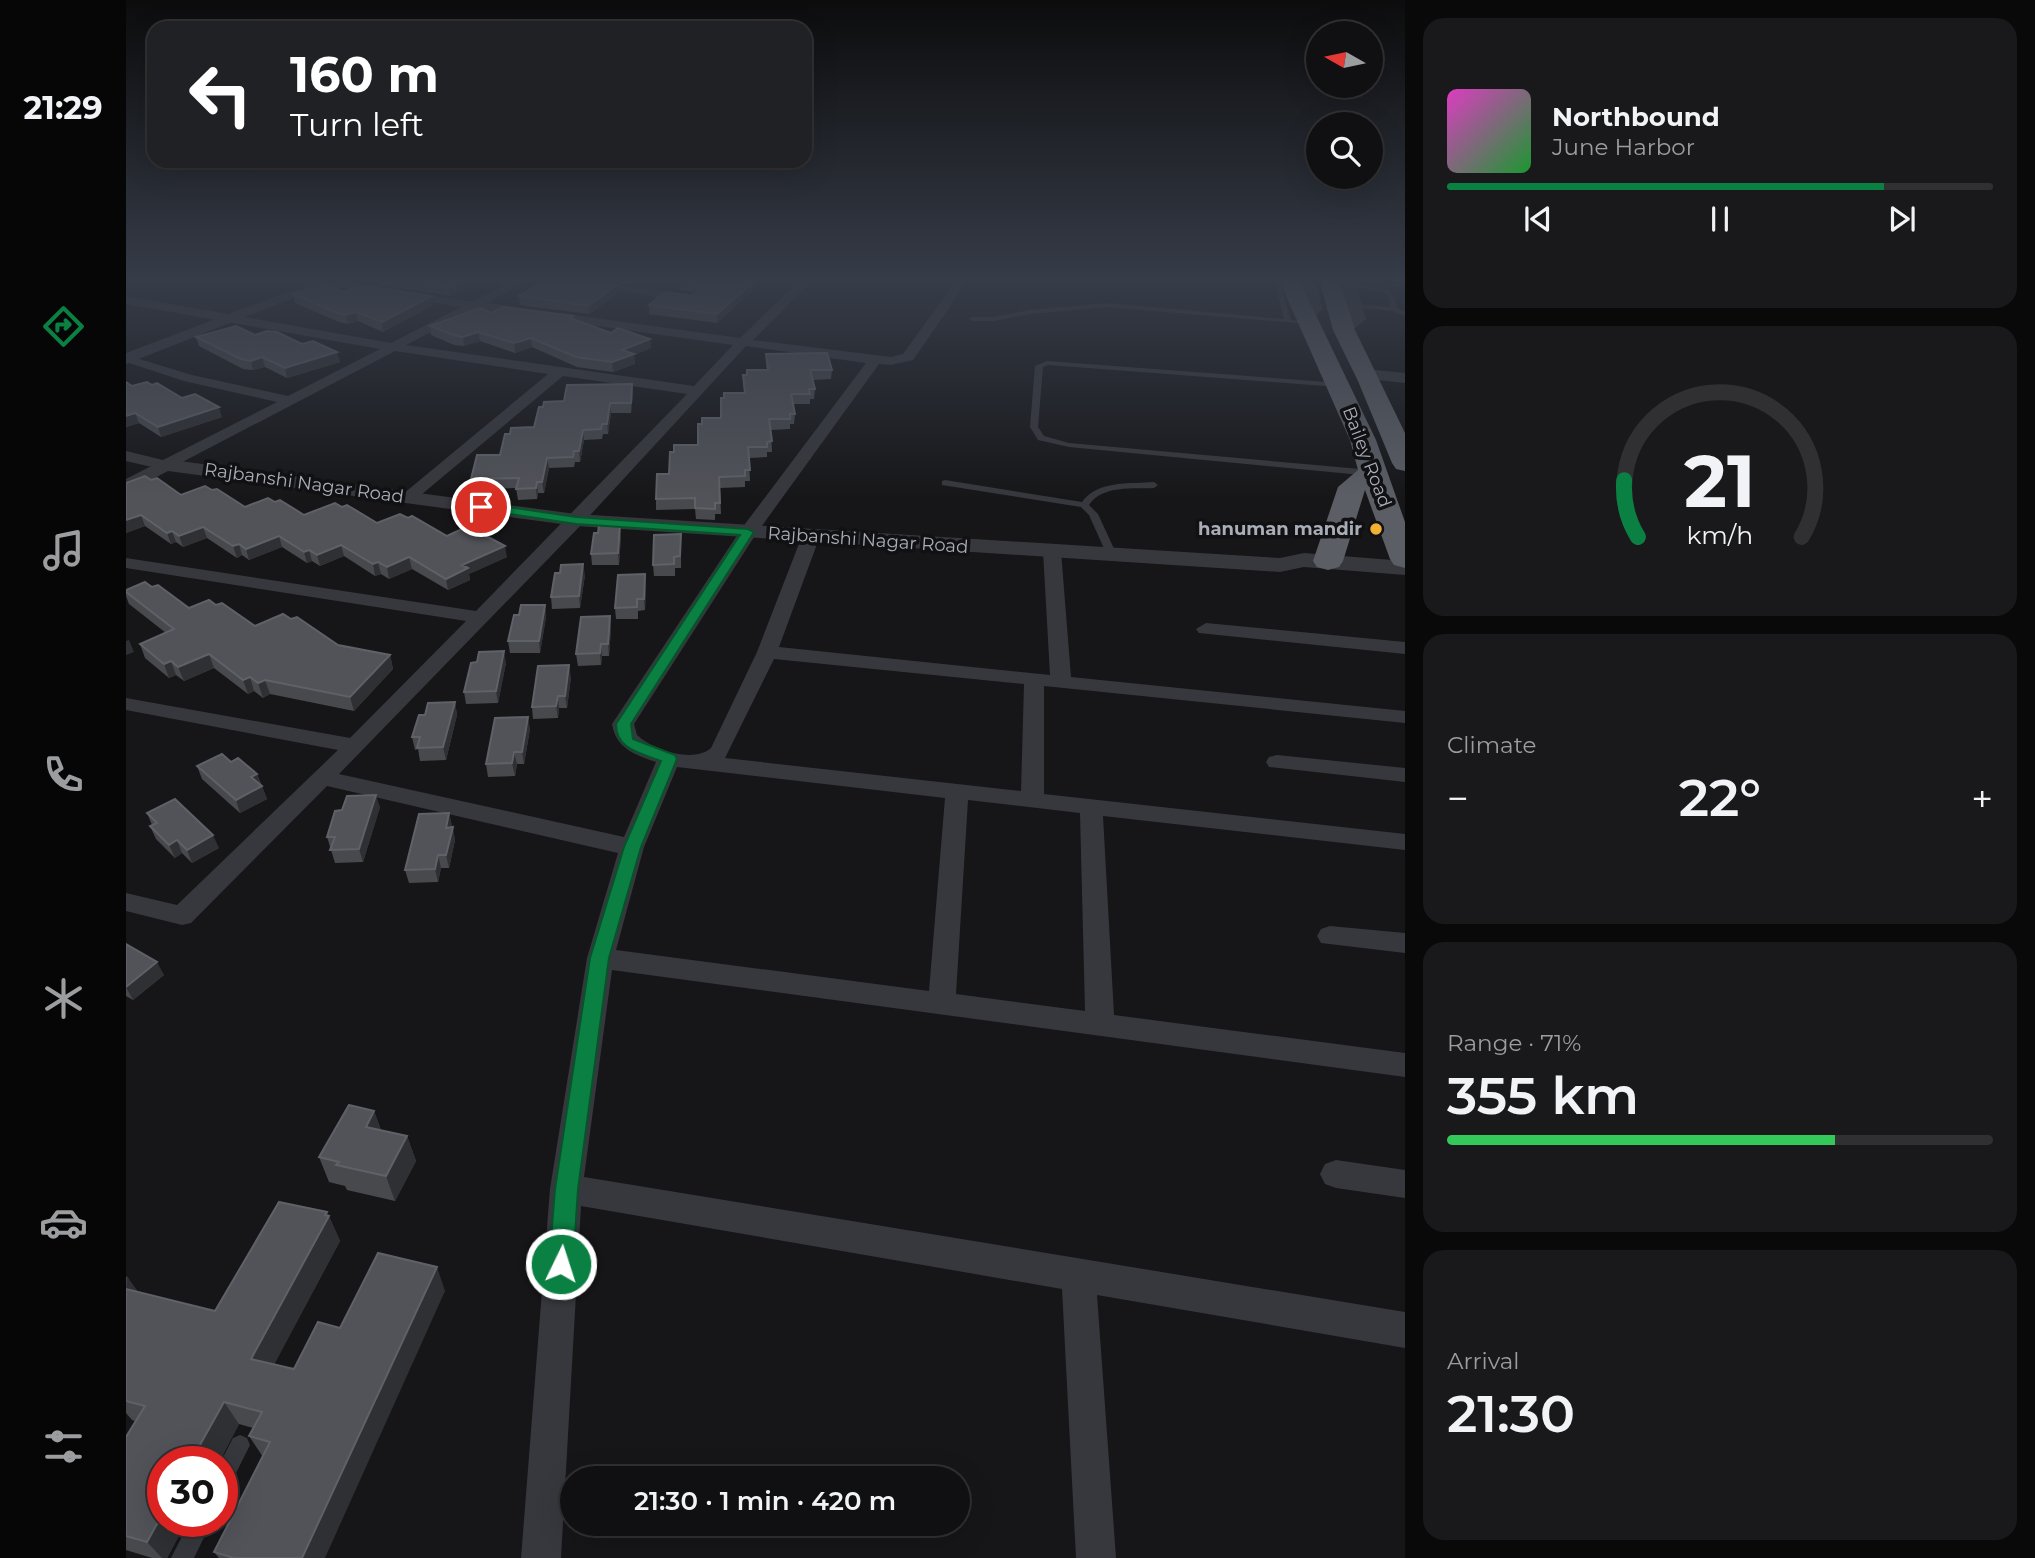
<!DOCTYPE html>
<html lang="en">
<head>
<meta charset="utf-8">
<style>
  body { margin:0; font-family:Montserrat,sans-serif; background:#19191b; color:#f1f3f6; height:100vh; display:flex; flex-direction:column; font-size:26px; white-space:nowrap }
  * { box-sizing:border-box; margin:0 }
  p { font-size:23px; color:#9c9d9f }
  .icon { flex:none; width:38px; height:38px; fill:none; stroke:currentColor; stroke-width:2; stroke-linecap:round; stroke-linejoin:round }
  .map { position:relative; flex:1; overflow:hidden }
  .details { display:flex; flex-direction:column; gap:18px; padding:18px; background:#09090a; width:630px }
  .details>* { flex:none }
  .hud { position:absolute; left:21px; top:21px; width:665px; height:147px; border-radius:21px; box-shadow:0 7px 28px #0002,0 0 0 2px #303032; background:#202124; color:#fff; overflow:hidden }
  .needle { width:46px; rotate:279deg }
  .tools { position:absolute; left:1180px; top:21px; display:grid; gap:14px }
  .tools a { display:grid; place-items:center; width:77px; height:77px; border-radius:50%; background:#101012; box-shadow:0 7px 28px #0002,0 0 0 2px #303032; font-size:35px }
  .speed { position:absolute; left:21px; top:1446px; display:flex; gap:14px; font-size:35px; font-weight:700; text-align:center }
  .speed>* { display:grid; place-content:center; width:91px; height:91px; border-radius:50%; background:#101012; box-shadow:0 7px 28px #0002,0 0 0 2px #303032; line-height:1 }
  .speed .limit { border:10px solid #d22; background:#fff; color:#111 }
  .pin { position:absolute; display:grid; place-items:center; width:60px; height:60px; color:#fff; margin:-30px; border:4px solid #fff; border-radius:50%; box-shadow:0 2px 7px #0007 }
  .me { position:absolute; width:77px; margin:-38px; rotate:4deg; stroke-linejoin:round; filter:drop-shadow(0 0 5px #0008) }
  .turn { display:flex; align-items:center; gap:24px; height:147px; padding:0 28px; font-size:32px }
  .turn .icon { width:91px; height:91px; stroke-width:2.5 }
  .turn b { display:block; font-size:49px; line-height:60px }
  .big { font-size:52px; font-weight:600; line-height:1.1 }
  .details .widget { flex:1; display:flex; flex-direction:column; justify-content:center; gap:10px; min-width:0; padding:0 24px; border-radius:21px; background:#19191b }
  .details .dial { align-items:center; gap:0 }
  .dial svg { height:182px; overflow:visible; fill:none; stroke:#303032; stroke-width:7; stroke-linecap:round; text-anchor:middle }
  .dial text { fill:#f1f3f6; stroke:none }
  .song { display:flex; align-items:center; gap:21px }
  .cover { width:84px; height:84px; border-radius:10px; background:linear-gradient(135deg,hsl(310 70% 55%),hsl(130 70% 35%)) }
  .played { height:7px; border-radius:4px; background:linear-gradient(90deg,#0b8043 80%,#303032 80%) }
  .keys { display:flex; justify-content:space-around; direction:ltr }
  .heat { display:flex; justify-content:space-between; align-items:center; font-size:38px; direction:ltr }
  .charge { height:10px; border-radius:5px; background:linear-gradient(90deg,#34c759 71%,#303032 0) }
  .trip { position:absolute; left:434px; top:1466px; width:410px; height:70px; border-radius:35px; background:#101012; box-shadow:0 7px 28px #0002,0 0 0 2px #303032; font-weight:600; line-height:70px; text-align:center }
  main { display:flex; flex:1; min-height:0 }
  .tab-bar { display:flex; flex-direction:column; width:126px; justify-content:space-around; align-items:center; background:#060607; color:#9c9d9f }
  .tab-bar .icon { width:49px; height:49px }
  .tab-bar .active { color:#0b8043 }
  .tab-bar b { font-size:32px; color:#f1f3f6 }
  .map>svg:first-child { display:block }
  .lines { fill:none; stroke-linecap:round; stroke-linejoin:round }
  .service { fill:#37383d; fill-rule:evenodd }
  .minor { fill:#37383d; fill-rule:evenodd }
  .tertiary { fill:#37383d; fill-rule:evenodd }
  .trunk { fill:#5b5e65; fill-rule:evenodd }
  .wall { fill:#47494d }
  .shaded-wall { fill:#2f3033 }
  .building { fill:#525359; stroke:#5f6168; stroke-width:2 }
  .route { fill:#0b8043; stroke:#07532c; stroke-width:2 }
  .poi-dot { fill:#f2b134; stroke:#111113; stroke-width:2.5 }
  .labels { text-anchor:middle; stroke-width:7; stroke-linejoin:round; paint-order:stroke }
  .far-street-label { font-size:18px; fill:#a8adb8; stroke:#111113 }
  .far-poi-label { font-size:18px; font-weight:bold; fill:#a8adb8; stroke:#111113; text-anchor:end }
</style>
</head>
<body>
<main>
<nav class="tab-bar">
<b>21:29</b>
<svg class="icon active" aria-label="directions" viewBox="0 0 24 24"><path d="M12 3l9 9-9 9-9-9zM9 14v-3h6M13 9l2 2-2 2"/></svg>
<svg class="icon" aria-label="music" viewBox="0 0 24 24"><path d="M9 18V5l10-2v13"/><circle cx="6" cy="18" r="3"/><circle cx="16" cy="16" r="3"/></svg>
<svg class="icon" aria-label="phone" viewBox="0 0 24 24"><path d="M5 4h4l2 5-3 2q2 4 5 5l2-3 5 2v4C11 20 4 13 5 4z"/></svg>
<svg class="icon" aria-label="climate" viewBox="0 0 24 24"><path d="M12 3v18M4 7l16 10M4 17L20 7"/></svg>
<svg class="icon" aria-label="car" viewBox="0 0 24 24"><path d="M5 17H2v-5l4-1 3-4h7l3 4 3 1v5h-3M9 17h6M6 11h13"/><circle cx="7" cy="17" r="2"/><circle cx="17" cy="17" r="2"/></svg>
<svg class="icon" aria-label="filters" viewBox="0 0 24 24"><path d="M4 7h16M4 17h16"/><circle cx="9" cy="7" r="2"/><circle cx="15" cy="17" r="2"/></svg>
</nav>
<div class="map">
<svg width="1279" height="1558" viewBox="0 0 1279 1558">
  <rect width="100%" height="100%" fill="#161618"/>
  <g class="lines">
    <g class="service">
      <path d="M1148,282H1154L1165,320L1183,322V324L981,307L904,314L867,321H846L843,319L846,317H867L904,310L981,303L1158,319Z"/>
      <path d="M1279,282V286L1259,288L1256,286Z"/>
      <path d="M1223,283L1263,290L1269,298L1271,308L1279,312V316L1267,311L1227,307L1226,306L1229,304L1264,307L1263,298L1259,293L1221,286Z"/>
      <path d="M921,361L1215,383L1216,385L1212,387L922,365L917,367L912,427L918,436L943,443L1246,470L1250,473L1246,476L943,447L912,440L904,427L909,366Z"/>
      <path d="M819,480L956,502C971,480 1005,484 1028,482L1032,485L1028,488C1007,489 976,485 963,505L972,514L990,553L985,556L980,553L963,515L955,507L816,485V481Z"/>
      <path d="M114,1435L121,1438L124,1445L103,1487L96,1490V1461H95L107,1438Z"/>
      <path d="M64,1521H86L68,1558H45Z"/>
    </g>
    <g class="minor">
      <path d="M191,282H219L346,302L384,282H399L361,303L614,338L672,282H685L627,340L765,357L777,354L829,282H841L787,360L765,365L753,364L630,534L508,724L511,735C526,749 567,764 585,748L631,652L676,536L685,531L694,536L653,647L924,675L917,551L926,546L935,551L945,677L1279,711V723L918,686V794L1279,834V850L977,816L988,1015L1279,1053V1077L486,970L458,1177L1279,1312V1348L971,1295L990,1558H950L936,1289L455,1206L435,1558H395L424,1189L461,958L492,853L201,786L65,923L56,925L0,911V893L51,905L212,750L0,710V698L224,738L340,621L0,568V558L350,611L561,394L437,376L289,500H277L275,497L277,494L422,374L269,351L45,468L39,470L0,461V451L37,460L151,402L58,381L0,362V355L66,375L162,396L254,349L0,304V296L265,343L335,307L197,285ZM350,309L607,345L568,386L280,345ZM620,346L740,363L616,528L486,724C490,749 510,755 530,762L498,837L213,774L456,524ZM648,659L898,684L895,791L599,758ZM551,767L819,798L803,991L490,950L518,847ZM842,800L954,813L959,1011L830,994Z"/>
      <path d="M481,284L565,294L571,298L565,302L477,289V285Z"/>
      <path d="M1080,623L1279,642V654L1073,633L1070,629Z"/>
      <path d="M1151,755L1279,768V782L1143,767L1140,762L1143,757Z"/>
      <path d="M1204,926L1279,933V953L1195,943L1191,936L1195,929Z"/>
      <path d="M1210,1160L1279,1170V1198L1210,1188L1199,1184L1194,1174L1199,1164Z"/>
    </g>
    <g class="tertiary">
      <path d="M187,282H207L0,364V353Z"/>
      <path d="M1176,282H1190L1196,309L1184,322L1179,324L1171,319L1181,308Z"/>
      <path d="M1215,282H1229L1240,319L1223,333L1218,335L1210,330L1224,318Z"/>
      <path d="M1240,369L1279,373V383L1234,378L1232,374Z"/>
      <path d="M39,459L450,514L1154,558L1178,553L1279,561V575L1178,567L1154,572L450,526L42,471L0,493V479Z"/>
    </g>
    <g class="trunk">
      <path d="M1154,282H1174L1250,440L1279,522V568L1268,565L1264,559L1239,490L1217,561L1213,567L1202,570L1191,567L1187,561L1212,487L1232,470L1224,440Z"/>
      <path d="M1194,282H1214L1229,330L1279,433V471L1270,469L1266,463L1232,381L1207,330Z"/>
    </g>
  </g>
  <g class="wall">
    <path d="M252,282H351L325,296L253,285Z"/>
    <path d="M486,282H506L503,284Z"/>
    <path d="M553,282H634V284L591,323L523,314V305L565,296L569,293L567,292L553,290Z"/>
    <path d="M477,283L491,285V294L463,314L394,305L393,296Z"/>
    <path d="M218,292L306,296L307,305L257,332L232,321L222,324L213,322L169,303L167,294Z"/>
    <path d="M366,313L447,319L485,333L524,339L525,348L508,355L509,364L487,372L451,367L406,347L389,353L354,341L338,346L328,345L305,335L304,326Z"/>
    <path d="M129,335L214,362L161,378L139,367L127,370L117,369L73,346L70,337Z"/>
    <path d="M640,354L706,370L705,379L686,380L689,389L688,399H684V404H667L669,414L668,424H664V429L645,430L646,452H641V457L623,458L624,481H619V487L594,488L595,514H589V520L570,519L569,509L530,510V499L543,474L548,452L572,445L576,424L595,418L598,398L618,393L617,375L641,370Z"/>
    <path d="M0,382L6,386L26,385L96,417L35,437L13,423L0,427Z"/>
    <path d="M506,384L507,394L505,413H485L482,434H477L476,439L458,440L454,462H449L448,467L423,468L418,493H412L411,499L392,500L390,488L347,489L345,479L374,455L384,434L408,427L417,407Z"/>
    <path d="M25,480L55,495L86,490L119,507L149,502L178,515L216,507L251,523L282,518L321,536L381,557L343,574L344,580L322,590L286,569L263,579L255,574L249,576L218,556L194,566L186,561L181,563L156,547L123,560L116,555L111,558L81,538L57,547L50,542L45,544L19,526L0,533Z"/>
    <path d="M495,536L493,565H466L465,554Z"/>
    <path d="M555,545V568H549V576H528L527,565Z"/>
    <path d="M519,574L520,585L519,610L512,611V619H490L489,608Z"/>
    <path d="M459,575L454,608L426,609L425,597Z"/>
    <path d="M26,587L63,608L90,605L129,626L165,619L212,645L264,655L267,669L228,711L144,694L137,698L128,691L122,694L88,668L58,681L50,675L43,678L19,658L14,644L40,633L3,604L0,596V590Z"/>
    <path d="M419,605L420,617L414,653H384L382,641Z"/>
    <path d="M484,616L485,628L483,656H476L475,665L452,666L450,654Z"/>
    <path d="M380,663L372,703L340,704L338,692Z"/>
    <path d="M445,677L441,708H433L432,718L407,719L406,707Z"/>
    <path d="M329,702L331,715L320,760L294,761L292,749L289,750L286,737L299,715Z"/>
    <path d="M404,729L398,764H391L389,776L362,777L360,764Z"/>
    <path d="M105,762L131,774L141,799L114,813L76,779L71,766Z"/>
    <path d="M254,807L237,862L209,863L201,837Z"/>
    <path d="M21,813L93,848L66,863L56,853L49,858L30,839L24,826L26,825Z"/>
    <path d="M323,813L326,827L329,840L323,868H315L312,882L283,883L279,870Z"/>
    <path d="M0,944L38,975L7,1000L0,996Z"/>
    <path d="M248,1111L255,1130L281,1136L290,1161L269,1201L221,1190L219,1186L203,1182L193,1157Z"/>
    <path d="M201,1212L214,1241L148,1364L168,1369L214,1328L319,1291L137,1457L123,1436L127,1428L113,1424L41,1558H26L0,1550V1437L9,1421L6,1420L0,1413V1276L12,1292L89,1311Z"/>
    <path d="M88,1552L108,1558H93Z"/>
  </g>
  <g class="shaded-wall">
    <path d="M334,282H351L325,296L323,288Z"/>
    <path d="M627,282H634V284L591,323V314Z"/>
    <path d="M491,285V294L463,314L462,306Z"/>
    <path d="M306,296L307,305L257,332L256,322Z"/>
    <path d="M230,312L232,321L222,324L220,315Z"/>
    <path d="M352,332L354,341L338,346L337,337Z"/>
    <path d="M405,338L406,347L389,353L388,343Z"/>
    <path d="M524,339L525,348L508,355L509,364L487,372L486,362L496,350Z"/>
    <path d="M211,352L214,362L161,378L159,368Z"/>
    <path d="M136,357L139,367L127,370L125,361Z"/>
    <path d="M506,384L507,394L505,413V403Z"/>
    <path d="M484,403L485,413L482,434L481,424Z"/>
    <path d="M93,407L96,417L35,437L32,427Z"/>
    <path d="M9,413L13,423L0,427V416Z"/>
    <path d="M457,430L458,440L454,462L453,451Z"/>
    <path d="M421,458L423,468L418,493L416,482Z"/>
    <path d="M411,482L412,493L411,499L410,488Z"/>
    <path d="M15,515L19,526L0,533V520Z"/>
    <path d="M494,524L495,536L493,565L492,553Z"/>
    <path d="M77,527L81,538L57,547L53,536Z"/>
    <path d="M46,531L50,542L45,544L41,533Z"/>
    <path d="M153,536L156,547L123,560L120,549Z"/>
    <path d="M113,544L116,555L111,558L107,546Z"/>
    <path d="M215,545L218,556L194,566L191,555Z"/>
    <path d="M379,546L381,557L343,574L344,580L322,590L320,579L336,565Z"/>
    <path d="M183,550L186,561L181,563L178,552Z"/>
    <path d="M283,557L286,569L263,579L261,567Z"/>
    <path d="M252,562L255,574L249,576L247,564Z"/>
    <path d="M457,564L459,575L454,608L453,596Z"/>
    <path d="M519,574L520,585L519,610L518,599Z"/>
    <path d="M419,605L420,617L414,653L413,641Z"/>
    <path d="M484,616L485,628L483,656L482,644Z"/>
    <path d="M3,640L8,652L0,655V641Z"/>
    <path d="M475,644L476,656L475,665L474,653Z"/>
    <path d="M378,651L380,663L372,703L370,691Z"/>
    <path d="M83,654L88,668L58,681L52,667Z"/>
    <path d="M264,655L267,669L228,711L224,697Z"/>
    <path d="M45,661L50,675L43,678L38,664Z"/>
    <path d="M443,665L445,677L441,708L439,696Z"/>
    <path d="M124,677L128,691L122,694L117,680Z"/>
    <path d="M139,680L144,694L137,698L132,683Z"/>
    <path d="M432,696L433,708L432,718L430,706Z"/>
    <path d="M329,702L331,715L320,760L317,747Z"/>
    <path d="M402,717L404,729L398,764L396,752Z"/>
    <path d="M388,752L391,764L389,776L386,763Z"/>
    <path d="M131,774L135,787L125,777Z"/>
    <path d="M136,786L141,799L114,813L110,800Z"/>
    <path d="M250,795L254,807L237,862L233,849Z"/>
    <path d="M323,813L326,826L323,840L320,828Z"/>
    <path d="M327,827L329,840L323,868L320,855Z"/>
    <path d="M87,835L93,848L66,863L61,850Z"/>
    <path d="M51,840L56,853L49,858L43,845Z"/>
    <path d="M312,855L315,868L312,882L309,869Z"/>
    <path d="M31,962L38,975L7,1000L0,987Z"/>
    <path d="M248,1111L257,1136L240,1127Z"/>
    <path d="M281,1136L290,1161L269,1201L260,1176Z"/>
    <path d="M201,1212L214,1241L139,1382L125,1359Z"/>
    <path d="M311,1267L319,1291L199,1558H176Z"/>
    <path d="M1,1276L17,1300L0,1297Z"/>
    <path d="M98,1402L113,1424L94,1461H65Z"/>
    <path d="M37,1513V1521H61L41,1558H36L21,1542Z"/>
  </g>
  <g class="building">
    <path d="M288,282H334L323,288Z"/>
    <path d="M416,282H474L491,285L462,306L393,296Z"/>
    <path d="M558,282H627L591,314L523,305L539,292L565,296L574,290L567,283Z"/>
    <path d="M201,285L218,292L232,285L306,296L256,322L230,312L220,315L211,313L167,294Z"/>
    <path d="M377,307L447,316L444,318L485,333L492,328L524,339L496,350L508,354L486,362L450,357L405,338L388,343L352,332L337,337L327,335L304,326L354,308L366,313Z"/>
    <path d="M110,326L129,335L141,331L151,332L176,344L187,341L211,352L159,368L136,357L125,361L115,359L70,337Z"/>
    <path d="M701,353L706,370H684L689,389H683L684,394H665L669,414H664V419H643L646,441L641,442V447H622L624,470H619V476L593,477L594,503H589V509L569,508V498L530,499L531,474H543L544,452H548V445H572V424H576V418H595V398H598V393H619L617,375H621V370H642L640,354Z"/>
    <path d="M0,382L6,386L21,382L26,385L31,383L56,398L69,394L93,407L32,427L9,413L0,416Z"/>
    <path d="M506,384L505,403H484L481,424H476L475,429L457,430L453,451H448L447,457L421,458L416,482H411L410,488L390,489L393,478L345,479L351,455H374L379,434H384L385,428L408,427L413,407H417L418,402L438,401L441,385Z"/>
    <path d="M19,476L25,480L31,478L55,495L79,486L86,490L91,489L119,507L142,498L149,502L154,500L178,515L209,503L216,507L221,505L251,523L274,514L282,518L286,516L321,536L342,526L379,546L336,565L342,568L320,579L283,557L261,567L252,562L247,564L215,545L191,555L183,550L178,552L153,536L120,549L113,544L107,546L77,527L53,536L46,531L41,533L15,515L0,520V483Z"/>
    <path d="M494,524L492,553L465,554L468,533H472L473,525Z"/>
    <path d="M555,534L554,556L548,557V564L527,565L528,535Z"/>
    <path d="M457,564L453,596L425,597L429,573H434L435,565Z"/>
    <path d="M519,574L518,599H511V607L489,608L492,575Z"/>
    <path d="M19,582L26,587L32,585L63,608L83,600L90,605L96,603L129,626L157,614L165,619L171,617L212,645L264,655L224,697L139,680L132,683L124,677L117,680L83,654L52,667L45,661L38,664L14,644L48,629L0,592V590Z"/>
    <path d="M395,605H419L413,641H382L388,615H393Z"/>
    <path d="M484,616L482,644H475L474,653L450,654L455,617Z"/>
    <path d="M378,651L370,691L338,692L345,663L351,662L353,652Z"/>
    <path d="M443,665L439,696H432L430,706L406,707L412,666Z"/>
    <path d="M329,702L317,747L291,748L294,737H286L293,715H299L302,703Z"/>
    <path d="M402,717L396,752H388L386,763L360,764L369,718Z"/>
    <path d="M96,754L105,762L112,758L131,774L125,777L136,786L110,800L71,766Z"/>
    <path d="M250,795L233,849L204,850L209,837H201L209,811L216,810L221,796Z"/>
    <path d="M49,799L87,835L61,850L51,840L43,845L24,826L31,823L21,813Z"/>
    <path d="M323,813L320,828L327,827L320,855H312L309,869L279,870L293,814Z"/>
    <path d="M0,944L31,962L0,987Z"/>
    <path d="M223,1105L248,1111L240,1127L281,1136L260,1176L210,1165L213,1162L193,1157Z"/>
    <path d="M153,1202L201,1212L199,1215L203,1216L125,1359L168,1369L192,1322L214,1328L252,1253L311,1267L176,1558H108L88,1552L144,1442L123,1436L136,1412L98,1402L65,1461H37V1513L21,1542L0,1536V1437L19,1406L0,1401V1289L89,1311Z"/>
  </g>
  <linearGradient id="sky" x2="0" y2="1"><stop stop-color="#0c0c0d"/><stop offset="0.56" stop-color="#363c48"/><stop offset="1" stop-color="#363c48" stop-opacity="0"/></linearGradient>
  <rect width="1279" height="500" fill="url(#sky)"/>
  <path class="route" d="M355,503L450,517L622,529L628,532L505,724L507,739L549,755L551,759L515,847L483,958L452,1189L447,1264L444,1272L435,1276L427,1272L423,1264L429,1189L464,958L498,847L535,761C515,753 490,750 490,724L614,535L450,524L350,509L349,507Z"/>
  <circle class="poi-dot" cx="1250" cy="529" r="7"/>
  <g class="labels">
    <g class="far-street-label">
      <text transform="translate(1241 457) rotate(69)" y="6">Bailey Road</text>
      <text transform="translate(178 483) rotate(8)" y="6">Rajbanshi Nagar Road</text>
      <text transform="translate(742 540) rotate(4)" y="6">Rajbanshi Nagar Road</text>
    </g>
    <g class="far-poi-label">
      <text x="1236" y="535">hanuman mandir</text>
    </g>
  </g>
</svg>
<div class="tools">
<a><svg class="needle" viewBox="-14 -14 28 28"><path d="M0-13l5 13h-10z" fill="#e53935"/><path d="M0 13l5-13h-10z" fill="#9c9d9f"/></svg></a>
<a><svg class="icon" aria-label="search" viewBox="0 0 24 24"><circle cx="10" cy="10" r="6"/><path d="M15 15l6 6"/></svg></a>
</div>
<div class="speed"><div class="limit">30</div></div>
<div class="pin" style="left:355px;top:507px;background:#d93025"><svg class="icon" aria-label="arrive" viewBox="0 0 24 24"><path d="M6 21V4h12l-3 4 3 4H6"/></svg></div>
<svg class="me" style="left:435px;top:1264px" viewBox="-20 -20 40 40"><circle r="17" fill="#0b8043" stroke="#fff" stroke-width="3"/><path d="M0-11L8 9 0 5-8 9z" fill="#fff"/></svg>
<div class="trip">21:30 · 1 min · 420 m</div>
<div class="hud">
<div class="turn"><svg class="icon" aria-label="left" viewBox="0 0 24 24"><path d="M17 20v-9H6M10 6l-5 5 5 5"/></svg><div><b>160 m</b>Turn left</div></div>
</div>
</div>
<section class="details">
<div class="widget">
<div class="song"><i class="cover"></i><div><b>Northbound</b><p>June Harbor</p></div></div>
<div class="played"></div>
<div class="keys"><svg class="icon" aria-label="previous" viewBox="0 0 24 24"><path d="M18 5L8 12l10 7zM5 5v14"/></svg><svg class="icon" aria-label="pause" viewBox="0 0 24 24"><path d="M8 5v14M16 5v14"/></svg><svg class="icon" aria-label="next" viewBox="0 0 24 24"><path d="M6 5l10 7-10 7zM19 5v14"/></svg></div>
</div>
<div class="widget dial"><svg viewBox="0 0 100 80">
<path d="M14 69A42 42 0 1 1 86 69"/>
<path d="M14 69A42 42 0 0 1 8 44" stroke="#0b8043"/>
<text x="50" y="56" font-size="32" font-weight="700">21</text>
<text x="50" y="72" font-size="11">km/h</text>
</svg></div>
<div class="widget"><p>Climate</p>
<div class="heat"><a>−</a><b class="big">22°</b><a>+</a></div>
</div>
<div class="widget"><p>Range · 71%</p><b class="big">355 km</b><div class="charge"></div></div>
<div class="widget"><p>Arrival</p><b class="big">21:30</b></div>
</section>
</main>
</body>
</html>
